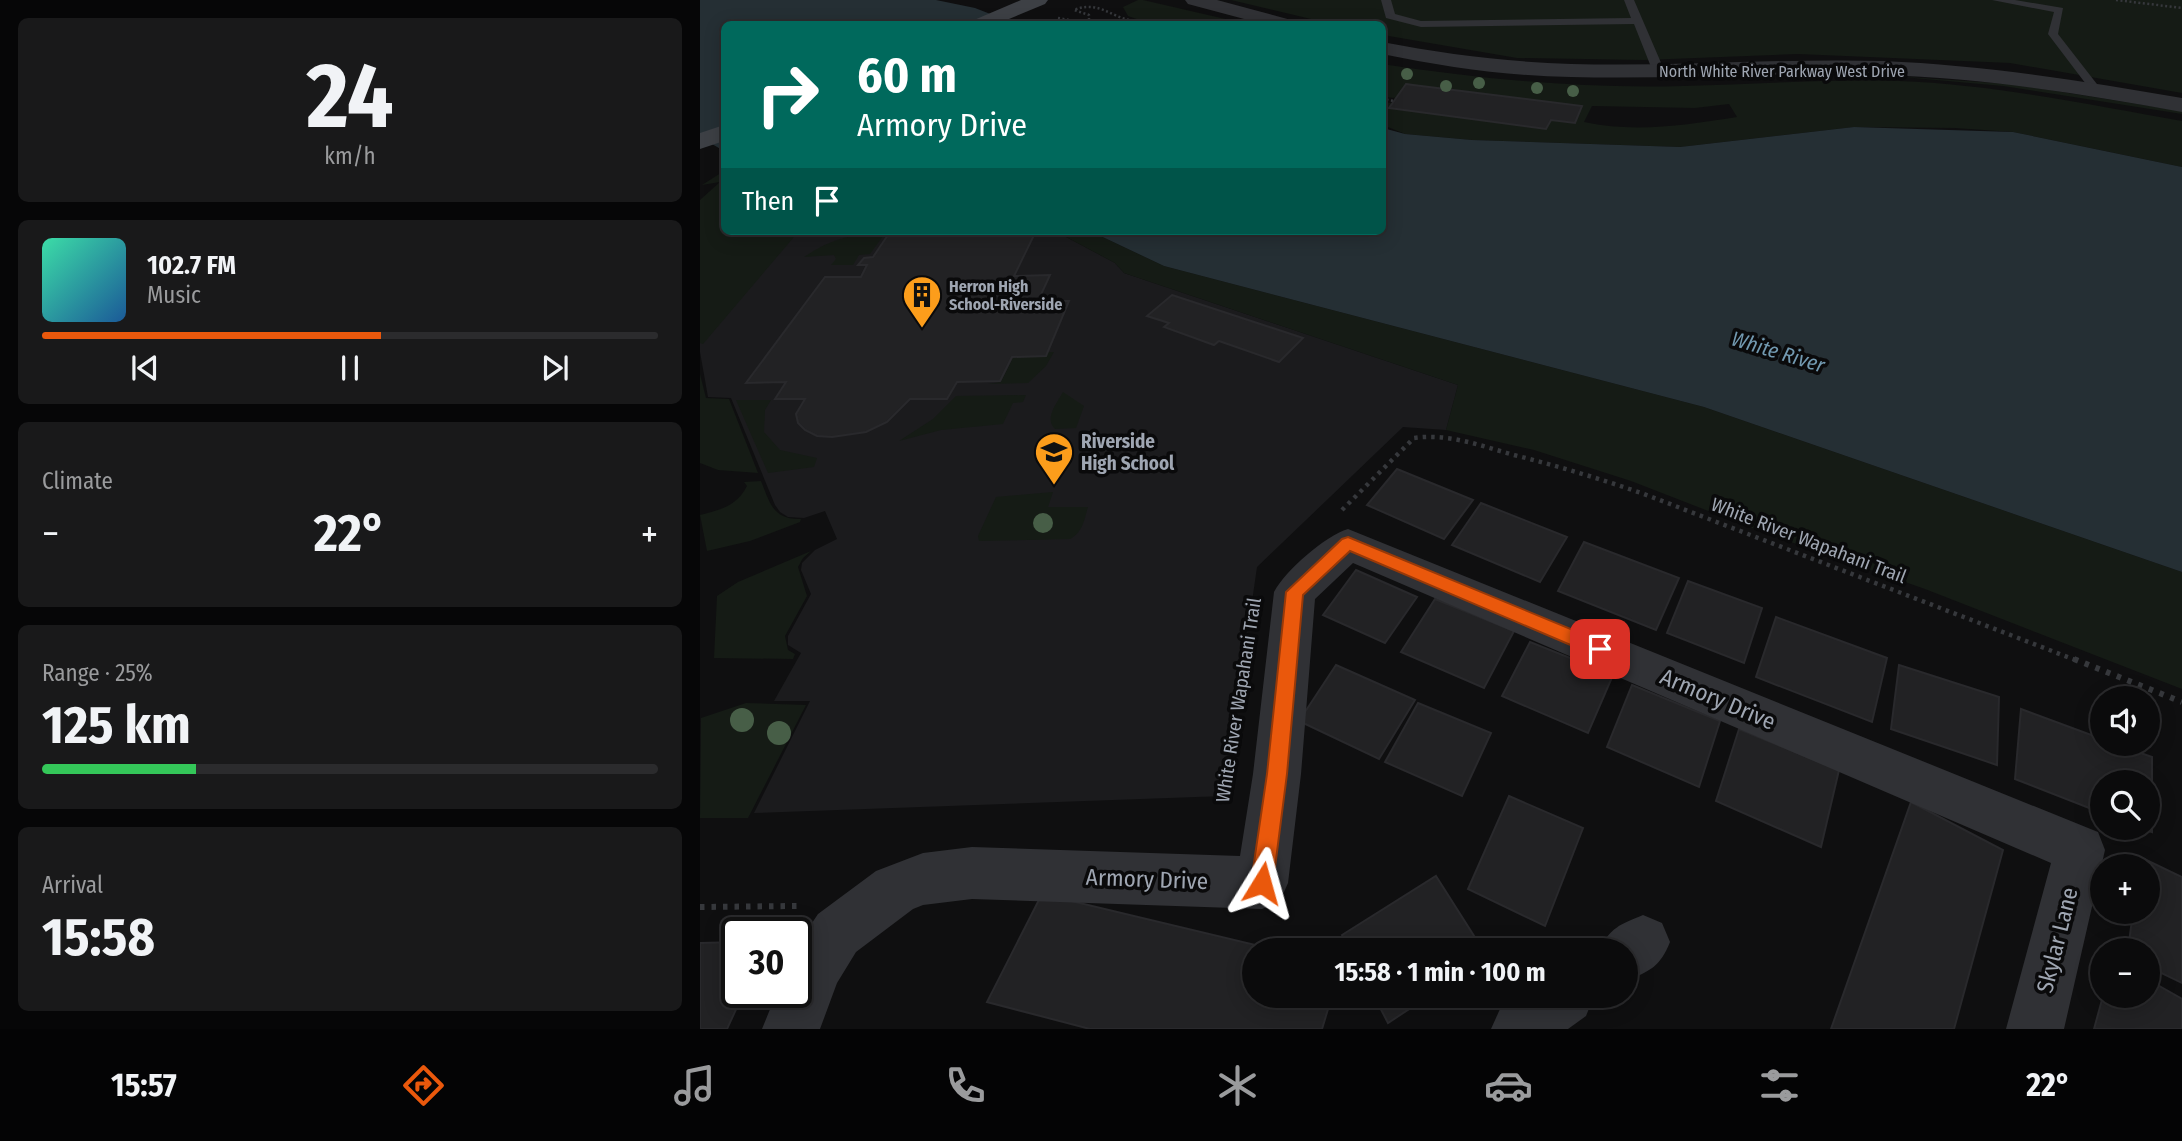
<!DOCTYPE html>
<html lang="en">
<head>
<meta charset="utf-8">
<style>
  body { margin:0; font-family:"Fira Sans Condensed",sans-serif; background:#19191a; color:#f1f3f6; height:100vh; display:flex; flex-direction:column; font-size:26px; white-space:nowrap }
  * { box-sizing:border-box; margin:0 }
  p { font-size:23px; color:#9a9b9d }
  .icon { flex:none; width:38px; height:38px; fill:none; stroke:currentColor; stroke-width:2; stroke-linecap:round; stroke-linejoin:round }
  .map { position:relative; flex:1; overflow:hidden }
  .drawer { display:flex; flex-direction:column; gap:18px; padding:18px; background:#060607; width:700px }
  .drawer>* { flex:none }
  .guide { position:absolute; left:21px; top:21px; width:665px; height:214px; border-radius:10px; box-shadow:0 4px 18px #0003,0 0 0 2px #2b2b2d; background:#00695c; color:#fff; overflow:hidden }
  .buttons { position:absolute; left:1390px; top:686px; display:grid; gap:14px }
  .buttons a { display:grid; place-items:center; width:70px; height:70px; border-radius:50%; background:#0b0b0c; box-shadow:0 4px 18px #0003,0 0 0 2px #2b2b2d; font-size:35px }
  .speed { position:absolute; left:21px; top:917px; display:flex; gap:14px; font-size:35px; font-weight:700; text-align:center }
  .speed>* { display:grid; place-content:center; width:91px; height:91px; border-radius:50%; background:#0b0b0c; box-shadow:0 4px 18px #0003,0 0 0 2px #2b2b2d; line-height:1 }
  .speed .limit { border:4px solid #111; border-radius:10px; background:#fff; color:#111 }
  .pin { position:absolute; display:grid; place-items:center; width:60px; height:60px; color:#fff; margin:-30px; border-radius:14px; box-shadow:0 4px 10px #0006 }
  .me { position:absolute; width:77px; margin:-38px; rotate:8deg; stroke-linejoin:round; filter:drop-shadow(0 0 5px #0008) }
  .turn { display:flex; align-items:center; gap:24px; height:147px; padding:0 21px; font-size:32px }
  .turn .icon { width:91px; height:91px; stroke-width:2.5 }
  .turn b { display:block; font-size:49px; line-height:60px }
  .then { display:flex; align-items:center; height:66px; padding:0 21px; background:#0003; gap:14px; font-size:26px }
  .big { font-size:52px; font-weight:700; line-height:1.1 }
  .drawer .card { flex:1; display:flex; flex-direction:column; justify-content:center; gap:10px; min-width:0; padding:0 24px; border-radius:10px; background:#19191a }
  .drawer .dial { align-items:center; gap:0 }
  .dial b { font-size:91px; line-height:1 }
  .song { display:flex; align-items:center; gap:21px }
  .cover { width:84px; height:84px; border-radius:10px; background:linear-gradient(135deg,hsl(160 70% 55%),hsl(210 70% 35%)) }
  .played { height:7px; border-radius:4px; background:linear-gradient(90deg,#ea580c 55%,#2b2b2d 55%) }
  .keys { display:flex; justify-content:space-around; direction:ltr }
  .heat { display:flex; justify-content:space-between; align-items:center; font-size:38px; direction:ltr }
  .charge { height:10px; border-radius:5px; background:linear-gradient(90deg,#34c759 25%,#2b2b2d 0) }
  .trip { position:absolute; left:542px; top:938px; width:396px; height:70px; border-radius:35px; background:#0b0b0c; box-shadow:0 4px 18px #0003,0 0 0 2px #2b2b2d; font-weight:700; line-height:70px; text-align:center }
  .menu { display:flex; height:112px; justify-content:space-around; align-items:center; background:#040405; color:#9a9b9d }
  .menu .icon { width:49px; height:49px }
  .menu .on { color:#ea580c }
  .menu b { font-size:32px; color:#f1f3f6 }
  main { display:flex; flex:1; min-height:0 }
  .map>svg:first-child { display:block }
  .built { fill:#1b1b1d }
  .green { fill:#151b15; fill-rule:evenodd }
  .water { fill:#252f34 }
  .building { fill:#222224; stroke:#29292c; stroke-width:2 }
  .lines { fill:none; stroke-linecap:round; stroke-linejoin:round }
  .path-far2 { stroke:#36383c; stroke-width:2.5; stroke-dasharray:2 2.5; stroke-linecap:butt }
  .path-far1 { stroke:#36383c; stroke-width:4.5; stroke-dasharray:3.5 5; stroke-linecap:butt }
  .path { stroke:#36383c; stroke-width:6; stroke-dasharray:4.5 7; stroke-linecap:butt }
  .service { fill:#303135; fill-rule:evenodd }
  .minor { fill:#303135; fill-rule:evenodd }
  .tertiary { fill:#303135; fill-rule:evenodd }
  .secondary { fill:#3d4045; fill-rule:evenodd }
  .tree { fill:#475e47 }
  .route { fill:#ea580c; stroke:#983908; stroke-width:2 }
  .labels { text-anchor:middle; stroke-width:7; stroke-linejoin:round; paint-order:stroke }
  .far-street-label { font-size:16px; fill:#9fa6b2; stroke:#0a0a0b }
  .far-poi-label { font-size:16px; font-weight:bold; fill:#9fa6b2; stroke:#0a0a0b; text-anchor:start }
  .poi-label { font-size:19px; font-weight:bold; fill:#9fa6b2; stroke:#0a0a0b; text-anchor:start }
  .street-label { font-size:19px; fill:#9fa6b2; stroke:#0a0a0b }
  .water-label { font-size:21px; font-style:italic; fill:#7299b0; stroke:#0a0a0b }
  .near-street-label { font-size:23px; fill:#9fa6b2; stroke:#0a0a0b }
</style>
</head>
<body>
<main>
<section class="drawer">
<div class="card dial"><b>24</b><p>km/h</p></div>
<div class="card">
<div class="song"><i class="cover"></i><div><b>102.7 FM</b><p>Music</p></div></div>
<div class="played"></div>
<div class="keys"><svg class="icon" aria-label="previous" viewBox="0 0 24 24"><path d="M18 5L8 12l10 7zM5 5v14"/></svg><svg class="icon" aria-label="pause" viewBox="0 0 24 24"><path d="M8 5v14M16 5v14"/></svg><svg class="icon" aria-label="next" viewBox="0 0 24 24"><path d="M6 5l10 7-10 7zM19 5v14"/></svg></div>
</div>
<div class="card"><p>Climate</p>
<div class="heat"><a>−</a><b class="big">22°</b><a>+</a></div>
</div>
<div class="card"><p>Range · 25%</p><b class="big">125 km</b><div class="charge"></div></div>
<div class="card"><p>Arrival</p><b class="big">15:58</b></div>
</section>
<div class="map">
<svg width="1482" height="1029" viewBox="0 0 1482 1029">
  <rect width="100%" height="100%" fill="#0f0f10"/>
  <path class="built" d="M0,211L24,231H355L415,263L424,273L758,385L746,430L703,427L557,567L524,796L54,813L110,701H74L101,653L88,645V636L111,594L101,570L102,563L115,550L137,539L125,511L104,518L88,517L80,512L75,505L31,398L8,397L0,352Z"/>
  <g class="green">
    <path d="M438,0H443L547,24H451L428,16L423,7Z"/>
    <path d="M531,0H1482V93L1310,63L1098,54L944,60L817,58L683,35L682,24H632Z"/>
    <path d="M682,64C781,79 882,89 983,86C1055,84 1127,79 1199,81C1290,84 1392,105 1482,121V167L1313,132L1255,128L1154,127L980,147L772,140L705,134L683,125V102L692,103L690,108L846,129L851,120L706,84L696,98L683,97ZM1029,104L1037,117C986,125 935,133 884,122L892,106L995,108Z"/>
    <path d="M1192,76L1311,84L1482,111V114L1303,86Z"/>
    <path d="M24,171V231H99L3,344L0,343V200L20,182L2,185Z"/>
    <path d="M355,231H390L464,266L1004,407L1482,572V689L1225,589L1065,533L931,481L834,450L746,430L758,385L424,273L415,263Z"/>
    <path d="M186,232L170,254L159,255L153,265H131L136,259L134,255L104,257C129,240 155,232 186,232Z"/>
    <path d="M316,352H354L346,366L328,383L288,384L301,382Z"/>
    <path d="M0,374L6,398L29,399L58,473L18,470L0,463Z"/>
    <path d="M363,392L384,406L376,428L355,429C344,418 357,403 363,392Z"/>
    <path d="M326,395L323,402L313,403L303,424L241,430L199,441L233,419L256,396Z"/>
    <path d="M36,400H71L65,410L64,432L80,450L117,458L114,467L68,473Z"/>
    <path d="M61,481C70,503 73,520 101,519L100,522L50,541L7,551L0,515C20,510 37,506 47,486L44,482Z"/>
    <path d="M353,492L348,507H388C384,520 383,532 370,539L279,541L278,536L296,497Z"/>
    <path d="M111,551L103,558L98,567L107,596L85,636L88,650L95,654L93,659L14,658L17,596L38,582Z"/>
    <path d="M46,703L106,705L48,818H0L1,718Z"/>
  </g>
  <g class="water">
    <path d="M0,0H236L275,8L316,24H24V151L0,137Z"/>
    <path d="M1154,127L1313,132L1482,167V572L1004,407L464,266L390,231H682L683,128L705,134L772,140L980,147Z"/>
  </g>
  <g class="building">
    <path d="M706,84L713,85L882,106L875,123L851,120L846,129L689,108Z"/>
    <path d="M336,231L314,276L350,275L338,301H369L346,356L312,357L300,381L257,382L247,399H210L187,422L166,432L132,437L117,436L105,430L98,423L96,414L105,399H75L86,382L46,383L125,277H161L167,265H158L164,258L173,257L190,232Z"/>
    <path d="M472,295L603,338L579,362L519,341L514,345L464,327L469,323L447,316Z"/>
    <path d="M697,469L773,500L744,539L667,505Z"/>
    <path d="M781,503L867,537L840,582L752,545Z"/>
    <path d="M884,542L979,578L956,630L858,591Z"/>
    <path d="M656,570L717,597L685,643L623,615Z"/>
    <path d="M988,581L1062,608L1044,663L967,633Z"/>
    <path d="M735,599L814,631L784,688L701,652Z"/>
    <path d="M1076,617L1187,658L1172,722L1056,677Z"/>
    <path d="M830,642L913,675L888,733L802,696Z"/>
    <path d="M636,665L715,700L679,759L599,721Z"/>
    <path d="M1199,665L1299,697L1297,765L1191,729Z"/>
    <path d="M932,685L1020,721L999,787L907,747Z"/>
    <path d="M718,703L791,733L762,796L685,762Z"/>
    <path d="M1321,709L1402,739V744H1415L1452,757V832L1440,828H1447V782H1402V813L1315,779Z"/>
    <path d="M1039,729L1139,770L1121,847L1016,801Z"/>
    <path d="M809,796L883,828L845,926L768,889Z"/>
    <path d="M1211,802L1303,850L1254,1029H1131Z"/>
    <path d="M1440,857L1482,877V983L1447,966V950H1428L1433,912H1447V866H1438Z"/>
    <path d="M736,876L783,950H650L642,935Z"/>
    <path d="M342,894L576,950H555V996H632L622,1029H390L287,1002Z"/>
    <path d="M37,942V992H44L27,1029H0V943Z"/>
    <path d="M1447,979L1482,999V1029H1394L1403,996H1447Z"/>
    <path d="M674,996H729L688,1023Z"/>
  </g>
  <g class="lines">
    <g class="path-far2">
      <path d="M1416,0L1482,8"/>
      <path d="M358,18L381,22L389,20V15L374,10C391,3 402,9 417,16C426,20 436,21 445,24"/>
      <path d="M682,99L694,101"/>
    </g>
    <path class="path-far1" d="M642,510L714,438C749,433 781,446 814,455C858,466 901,479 944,494L1378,661"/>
    <g class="path">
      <path d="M1374,659L1482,702"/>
      <path d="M0,907L97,906"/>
    </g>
    <g class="service">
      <path d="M681,0H691L695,14L721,21L931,18L924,0H934L965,72L959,75L953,72L934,24L721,27L686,18Z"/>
      <path d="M1292,0H1315L1363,8L1358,34L1400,88V92H1392L1348,34L1354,12Z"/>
    </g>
    <g class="minor">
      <path d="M648,529L1398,832L1405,850L1364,1029H1306L1351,863L653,563L615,599L601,774L588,883L580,901L562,909L272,899L223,905L213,909L156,952L137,983L120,1029H62L77,992H96V947L118,914L176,871L223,853L272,847L540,856L553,774L574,592C586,570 625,536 648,529Z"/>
      <path d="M943,915L962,923L970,942C960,967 950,971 926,981V950H900C909,928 921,924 943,915Z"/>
      <path d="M818,996H894L886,1016L868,1029H791L800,1009Z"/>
    </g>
    <g class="tertiary">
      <path d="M485,0H517L591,20L594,24H563L488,4Z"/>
      <path d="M682,42C745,54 807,62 871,64C975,67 1079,58 1183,61C1283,65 1383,81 1482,98V112C1383,94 1284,78 1183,75C1079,71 975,80 871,77C807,76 745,67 682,54Z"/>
    </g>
    <g class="secondary">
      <path d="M321,0H348L345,4L297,24H271L274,20Z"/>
      <path d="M24,125V141L0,149V133Z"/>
    </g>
  </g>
  <g class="tree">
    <circle cx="707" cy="74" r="6"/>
    <circle cx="779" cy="83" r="6"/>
    <circle cx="746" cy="86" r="6"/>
    <circle cx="837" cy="88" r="6"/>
    <circle cx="873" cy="91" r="6"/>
    <circle cx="343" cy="523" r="10"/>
    <circle cx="42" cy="720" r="12"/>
    <circle cx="79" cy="733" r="12"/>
  </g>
  <path class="route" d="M648,537L907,644L909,649L907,655L900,657L894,655L650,551L603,595L587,774L573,883L570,890L562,893L555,890L551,883L567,774L586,592L642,539Z"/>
  <defs>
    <g id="building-pin" transform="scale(2.0125)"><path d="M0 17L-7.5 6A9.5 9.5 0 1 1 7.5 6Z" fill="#fc9d1b" stroke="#0a0a0b"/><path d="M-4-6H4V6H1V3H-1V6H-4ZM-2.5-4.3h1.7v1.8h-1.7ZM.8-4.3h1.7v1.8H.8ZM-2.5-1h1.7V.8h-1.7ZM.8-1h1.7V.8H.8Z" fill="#111"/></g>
    <g id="school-pin" transform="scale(2.0125)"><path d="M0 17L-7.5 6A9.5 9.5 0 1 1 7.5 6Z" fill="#fc9d1b" stroke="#0a0a0b"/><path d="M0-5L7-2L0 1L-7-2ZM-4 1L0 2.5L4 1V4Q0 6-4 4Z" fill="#111"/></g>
  </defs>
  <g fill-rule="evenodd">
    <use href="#building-pin" x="222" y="295"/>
    <use href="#school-pin" x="354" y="452"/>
  </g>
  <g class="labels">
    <g class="far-street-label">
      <text x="1082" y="77">North White River Parkway West Drive</text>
    </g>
    <g class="far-poi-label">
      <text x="249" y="292">Herron High<tspan x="249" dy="18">School-Riverside</tspan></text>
    </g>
    <g class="poi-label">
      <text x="381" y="448">Riverside<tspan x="381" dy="22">High School</tspan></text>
    </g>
    <g class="street-label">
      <text transform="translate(1109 540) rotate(21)" y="7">White River Wapahani Trail</text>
      <text transform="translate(538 700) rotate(-81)" y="7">White River Wapahani Trail</text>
    </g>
    <g class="water-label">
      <text transform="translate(1078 352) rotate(17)" y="7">White River</text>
    </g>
    <g class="near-street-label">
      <text transform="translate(1018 699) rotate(23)" y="8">Armory Drive</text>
      <text transform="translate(447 879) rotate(2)" y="8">Armory Drive</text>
      <text transform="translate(1357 940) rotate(-76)" y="8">Skylar Lane</text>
    </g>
  </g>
</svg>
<div class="buttons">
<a><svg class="icon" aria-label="sound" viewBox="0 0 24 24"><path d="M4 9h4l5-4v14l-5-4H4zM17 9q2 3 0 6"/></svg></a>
<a><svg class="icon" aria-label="search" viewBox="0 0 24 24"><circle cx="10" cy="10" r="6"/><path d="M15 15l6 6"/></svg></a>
<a>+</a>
<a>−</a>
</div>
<div class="speed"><div class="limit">30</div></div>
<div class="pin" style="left:900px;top:649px;background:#d93025"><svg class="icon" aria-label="arrive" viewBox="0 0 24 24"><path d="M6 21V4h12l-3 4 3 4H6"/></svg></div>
<svg class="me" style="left:562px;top:883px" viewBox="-20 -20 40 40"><path d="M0-17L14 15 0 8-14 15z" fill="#ea580c" stroke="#fff" stroke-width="4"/></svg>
<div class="trip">15:58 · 1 min · 100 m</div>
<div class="guide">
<div class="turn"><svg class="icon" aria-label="right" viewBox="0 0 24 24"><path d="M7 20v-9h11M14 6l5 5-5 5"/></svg><div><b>60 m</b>Armory Drive</div></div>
<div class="then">Then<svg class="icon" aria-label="arrive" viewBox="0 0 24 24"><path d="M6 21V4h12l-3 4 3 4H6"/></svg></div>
</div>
</div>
</main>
<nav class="menu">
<b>15:57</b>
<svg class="icon on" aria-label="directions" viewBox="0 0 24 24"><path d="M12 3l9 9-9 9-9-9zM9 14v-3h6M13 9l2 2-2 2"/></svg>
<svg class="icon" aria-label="music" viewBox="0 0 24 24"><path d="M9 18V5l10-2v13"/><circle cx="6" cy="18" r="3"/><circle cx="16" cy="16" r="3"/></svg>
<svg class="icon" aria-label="phone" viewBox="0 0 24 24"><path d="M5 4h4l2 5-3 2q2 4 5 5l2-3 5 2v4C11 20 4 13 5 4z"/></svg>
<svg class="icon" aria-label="climate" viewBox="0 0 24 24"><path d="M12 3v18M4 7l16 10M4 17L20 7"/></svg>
<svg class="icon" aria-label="car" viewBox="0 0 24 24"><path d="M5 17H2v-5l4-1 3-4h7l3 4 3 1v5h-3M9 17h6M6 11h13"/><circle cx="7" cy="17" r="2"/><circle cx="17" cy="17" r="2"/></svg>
<svg class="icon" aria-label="filters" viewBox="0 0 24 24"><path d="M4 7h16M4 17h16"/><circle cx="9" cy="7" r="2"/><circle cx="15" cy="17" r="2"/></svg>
<b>22°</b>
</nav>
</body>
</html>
